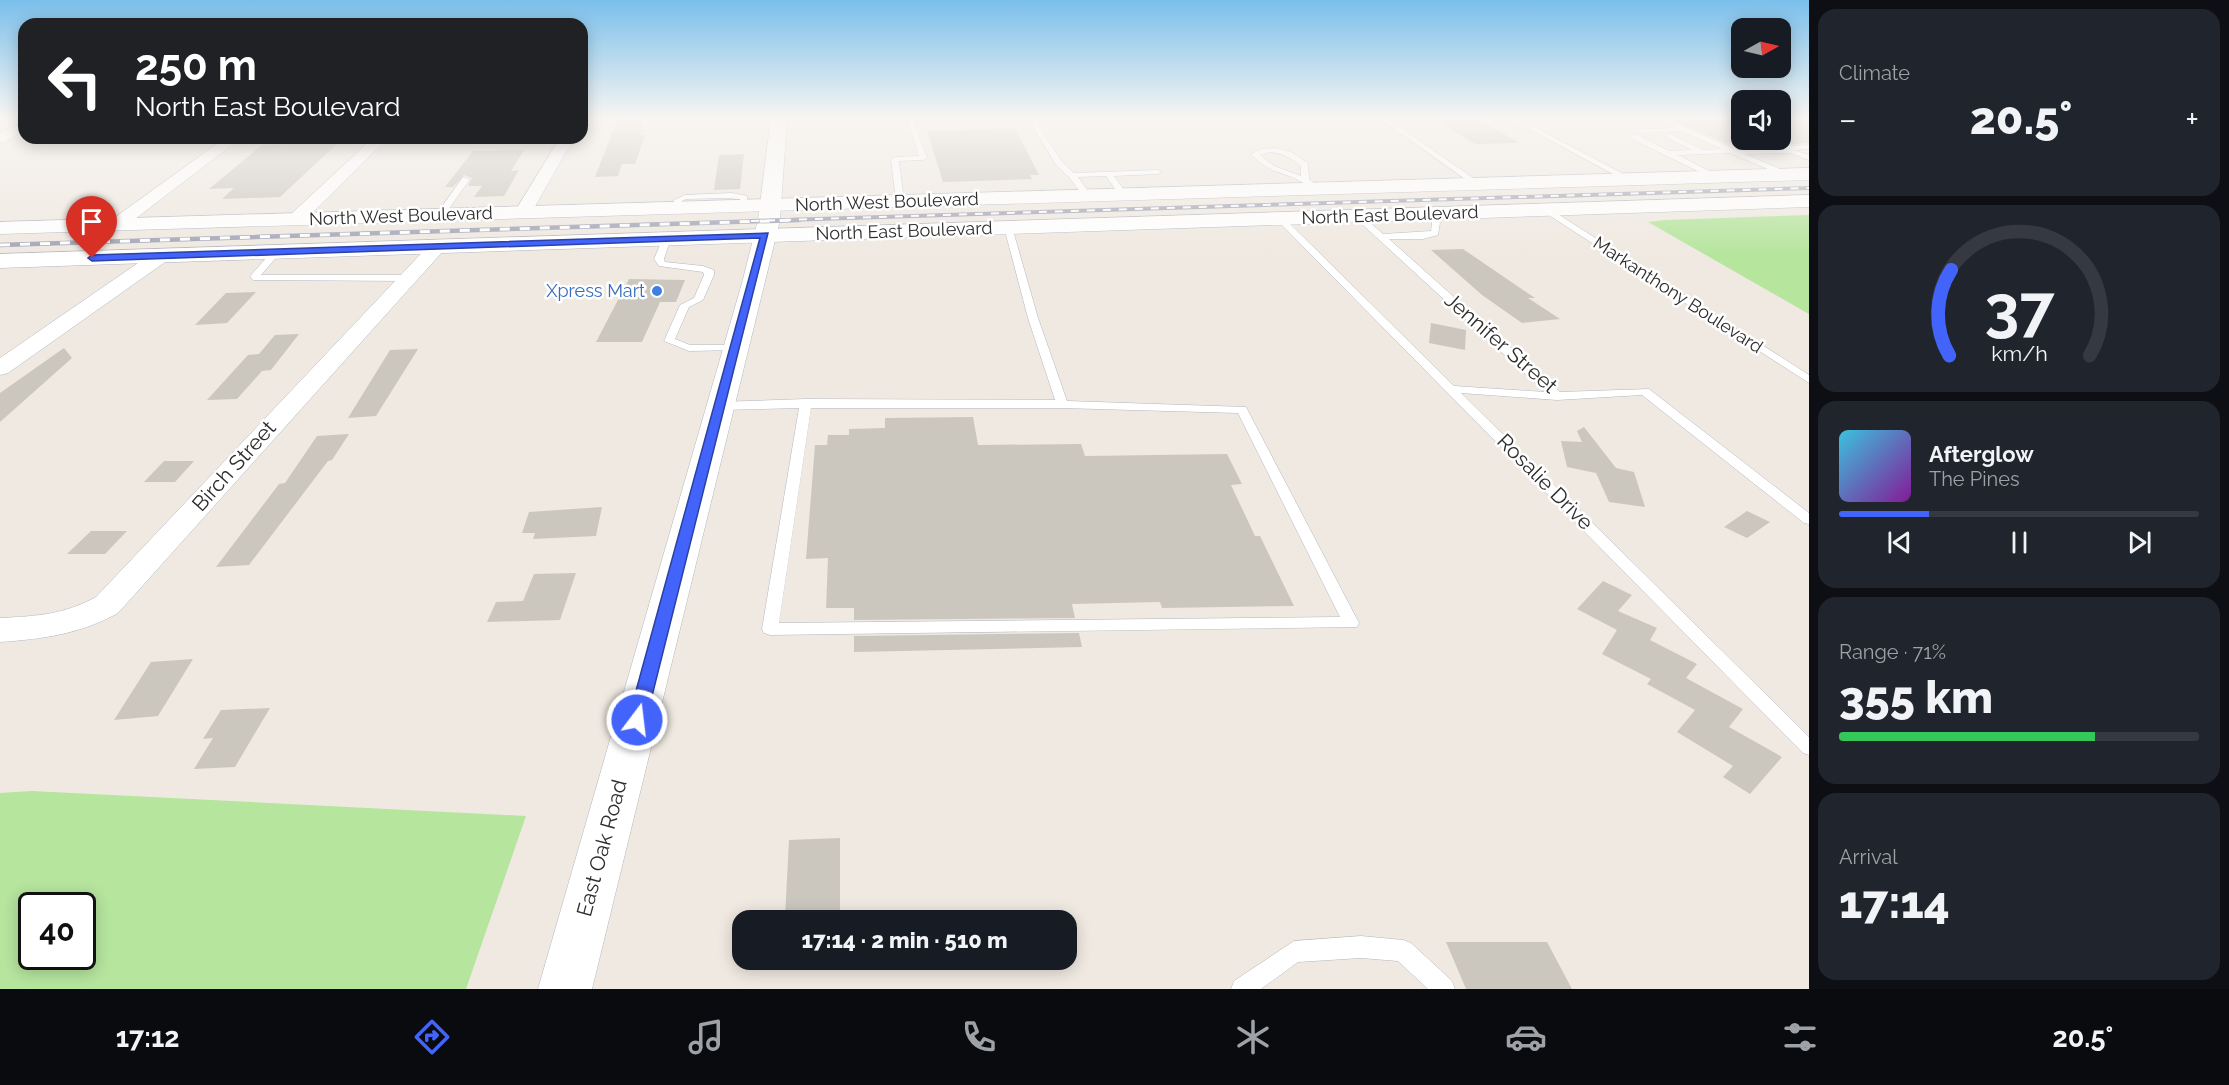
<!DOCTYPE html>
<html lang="en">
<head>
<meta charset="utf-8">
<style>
  body { margin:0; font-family:Raleway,sans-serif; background:#20242c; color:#f1f3f6; height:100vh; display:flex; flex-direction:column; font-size:22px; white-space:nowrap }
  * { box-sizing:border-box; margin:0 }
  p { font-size:20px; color:#9ea1a6 }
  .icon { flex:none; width:33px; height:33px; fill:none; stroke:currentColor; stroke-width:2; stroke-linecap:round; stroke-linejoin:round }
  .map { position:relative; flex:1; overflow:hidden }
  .sheet { display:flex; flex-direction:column; gap:9px; padding:9px; background:#0d0f14; width:420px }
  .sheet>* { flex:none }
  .top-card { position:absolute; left:18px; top:18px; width:570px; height:126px; border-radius:18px; box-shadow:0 3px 15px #0003; background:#202124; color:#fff; overflow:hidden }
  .needle { width:39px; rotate:82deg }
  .fabs { position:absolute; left:1731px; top:18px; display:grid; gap:12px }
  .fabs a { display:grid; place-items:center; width:60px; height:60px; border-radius:12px; background:#171b24; box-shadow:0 3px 15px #0003; font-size:30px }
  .speed { position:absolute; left:18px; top:892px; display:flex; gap:12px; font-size:30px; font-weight:700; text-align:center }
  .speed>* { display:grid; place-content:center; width:78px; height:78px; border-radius:50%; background:#171b24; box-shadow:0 3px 15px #0003; line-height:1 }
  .speed .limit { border:3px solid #111; border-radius:9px; background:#fff; color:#111 }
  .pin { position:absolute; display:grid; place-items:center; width:51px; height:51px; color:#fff; margin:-62px -26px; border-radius:50% 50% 50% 0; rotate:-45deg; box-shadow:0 0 6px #0007 }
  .pin .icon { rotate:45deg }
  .me { position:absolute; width:66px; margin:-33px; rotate:15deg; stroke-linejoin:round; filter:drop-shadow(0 0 4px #0008) }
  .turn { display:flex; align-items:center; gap:21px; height:126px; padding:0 18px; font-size:27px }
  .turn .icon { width:78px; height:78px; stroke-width:2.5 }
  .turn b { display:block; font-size:42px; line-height:51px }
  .big { font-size:45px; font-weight:800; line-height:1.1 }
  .sheet .tile { flex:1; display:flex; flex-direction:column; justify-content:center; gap:9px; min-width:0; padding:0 21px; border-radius:18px; background:#20242c }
  .sheet .dial { align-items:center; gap:0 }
  .dial svg { height:156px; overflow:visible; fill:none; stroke:#363941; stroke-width:7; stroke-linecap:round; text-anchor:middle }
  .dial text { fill:#f1f3f6; stroke:none }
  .song { display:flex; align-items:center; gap:18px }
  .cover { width:72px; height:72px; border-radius:9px; background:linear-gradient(135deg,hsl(190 70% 55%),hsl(290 70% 35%)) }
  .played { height:6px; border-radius:3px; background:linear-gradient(90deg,#4264fb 25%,#363941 25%) }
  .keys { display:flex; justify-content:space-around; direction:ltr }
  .heat { display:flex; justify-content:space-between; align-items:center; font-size:33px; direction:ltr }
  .charge { height:9px; border-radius:4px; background:linear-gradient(90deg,#34c759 71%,#363941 0) }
  .trip { position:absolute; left:732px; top:910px; width:345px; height:60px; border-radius:18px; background:#171b24; box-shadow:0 3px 15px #0003; font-weight:800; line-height:60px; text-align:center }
  .tabs { display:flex; height:96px; justify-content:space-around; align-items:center; background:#090b0e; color:#9ea1a6 }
  .tabs .icon { width:42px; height:42px }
  .tabs .current { color:#4264fb }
  .tabs b { font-size:27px; color:#f1f3f6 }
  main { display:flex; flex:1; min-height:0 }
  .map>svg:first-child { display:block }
  .green { fill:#b6e59e; fill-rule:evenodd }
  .building { fill:#cbc7bf }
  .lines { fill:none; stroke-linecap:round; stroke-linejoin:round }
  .service-casing { stroke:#b4b7c1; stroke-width:1 }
  .minor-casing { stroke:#b4b7c1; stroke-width:1 }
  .tertiary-casing { stroke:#b4b7c1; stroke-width:1 }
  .secondary-casing { stroke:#b4b7c1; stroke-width:1 }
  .service { fill:#fff; fill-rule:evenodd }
  .minor { fill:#fff; fill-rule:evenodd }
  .tertiary { fill:#fff; fill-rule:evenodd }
  .secondary { fill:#fff; fill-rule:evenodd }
  .rail-far1-casing { stroke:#a3a6b8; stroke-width:4 }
  .rail-casing { stroke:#a3a6b8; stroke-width:4.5 }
  .rail-far1 { stroke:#fff; stroke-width:2; stroke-dasharray:8; stroke-linecap:butt }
  .rail { stroke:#fff; stroke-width:3; stroke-dasharray:10; stroke-linecap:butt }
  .route { fill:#4264fb; stroke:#2b41a3; stroke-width:1.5 }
  .shop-dot { fill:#3f7fe0; stroke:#fff; stroke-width:2 }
  .labels { text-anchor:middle; stroke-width:5; stroke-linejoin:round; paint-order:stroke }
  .far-street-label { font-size:18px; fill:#2e2e2e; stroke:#fff }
  .far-shop-label { font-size:18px; fill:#366cbe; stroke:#fff; text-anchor:end }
  .street-label { font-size:21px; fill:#2e2e2e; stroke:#fff }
</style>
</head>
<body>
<main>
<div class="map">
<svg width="1809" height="989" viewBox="0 0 1809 989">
  <rect width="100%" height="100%" fill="#efe9e1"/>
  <g class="green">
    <path d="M1809,215V314L1648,222L1665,220Z"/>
    <path d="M32,791L526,816L466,989H0V793ZM32,906H82V957H32Z"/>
  </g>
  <g class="building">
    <path d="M618,118H643L640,135H645L635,164H622L618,176L595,177Z"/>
    <path d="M1431,118H1476L1520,143L1475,144Z"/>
    <path d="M1668,118H1742V148H1737Z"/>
    <path d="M1780,118H1809V143L1780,145Z"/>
    <path d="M1015,128L1039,175H1030L1032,179L943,182L927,131Z"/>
    <path d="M339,142L280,197L222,199L234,188L209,189L262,145Z"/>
    <path d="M524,150L511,171L519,170L504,196L474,197L482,186H468L472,178L464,175L453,187H445L473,151Z"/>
    <path d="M744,154L740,189L714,190L719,155Z"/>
    <path d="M1463,249L1535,298H1528L1560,319L1522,323L1482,295L1431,250Z"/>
    <path d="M629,279L685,280L676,302H660L642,342H596Z"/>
    <path d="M256,292L227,323L195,325L226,293Z"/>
    <path d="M1431,323L1466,330L1465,350L1429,343Z"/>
    <path d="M299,334L271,370L262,371L237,399L207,400L248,355L259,354L275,335Z"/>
    <path d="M64,348L72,358L0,422V393Z"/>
    <path d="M418,349L376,416L348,418L390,350Z"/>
    <path d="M973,417L978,445L1081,444L1085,456L1227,454L1242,484L1231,485L1255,536H1260L1294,606L1162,608L1160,602L1072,604L1075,618L854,620V608H826L828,558L806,559L815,445H827L828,435H849V429L885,428V418Z"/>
    <path d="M1584,427L1616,468L1634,472L1645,507L1609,502L1596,473L1567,467L1561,441L1582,442L1577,431Z"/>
    <path d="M349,434L332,460L328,461L249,565L216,567L279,484L285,483L317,436Z"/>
    <path d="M164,461H194L175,482H144Z"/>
    <path d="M602,507L596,536L533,539L535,533H522L529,512Z"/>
    <path d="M1747,511L1770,522L1747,538L1724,527Z"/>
    <path d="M91,531H127L105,554H67Z"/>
    <path d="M576,573L560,620L487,622L496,602L523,601L534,574Z"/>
    <path d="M1603,581L1632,595L1618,611L1657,628L1650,640L1697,664L1686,678L1743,709L1729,727L1782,757L1750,794L1723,777L1733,766L1677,732L1695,710L1647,684L1651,679L1602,654L1617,630L1577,609Z"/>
    <path d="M1079,633L1082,647L854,652V636Z"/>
    <path d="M193,659L158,716L114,720L151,662Z"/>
    <path d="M270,708L235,767L194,769L213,738L203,739L221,710Z"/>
    <path d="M840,838V921H808V916L785,917L789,840Z"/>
    <path d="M1446,942H1547L1572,989H1466Z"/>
  </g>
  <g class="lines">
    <g class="service-casing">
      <g id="service">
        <path d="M907,118H913L927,158L923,160L899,161L904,201L900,203L896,201L891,159L895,157L919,156Z"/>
        <path d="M1028,118H1034L1062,162L1074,173L1158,170L1162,172L1158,174L1114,176L1127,194L1123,196H1120L1106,176L1078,177L1091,195L1084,197L1069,177L1056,165Z"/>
        <path d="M1379,118H1386L1482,184L1475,186Z"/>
        <path d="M1509,118H1517L1633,179L1626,181Z"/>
        <path d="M1655,118H1663L1737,150L1780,149L1783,146L1809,145V149L1794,150L1809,155V160L1790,153L1745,154L1787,172L1788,174L1784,176L1730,153L1678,155L1719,176L1712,178L1632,139V135H1638L1669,151L1692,150L1667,138V134H1670L1703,150L1722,149L1682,131L1640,133L1639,131L1643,129L1675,128Z"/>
        <path d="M1275,148L1291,152L1308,163L1309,179L1319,187V191C1311,191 1309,186 1302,182C1281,170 1271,175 1251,154L1262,149ZM1269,152C1282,153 1291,158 1301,166V176L1274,166L1260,155Z"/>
        <path d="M463,177L470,179L443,217H437L436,215Z"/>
        <path d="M732,193L747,196V208H741L740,199L724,198L686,199L682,201L681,210L674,208V200L685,195Z"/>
        <path d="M1547,207L1809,375V383L1544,212V208Z"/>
        <path d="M1430,210L1433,211L1440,223L1438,235L1423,239H1389L1560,392L1649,389L1809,513V524L1804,523L1642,395L1557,400L1461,393L1809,737V755L1803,753L1275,218L1282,216L1454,386L1545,392L1352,215L1359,213L1383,234L1431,231L1432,223L1426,213Z"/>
        <path d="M1008,224L1012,227L1038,318L1067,401L1246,407L1359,623L1357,627L770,635L764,633L762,629L799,408L720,410L714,406L720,402L806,399L1055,400L1028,318L1004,227ZM811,408H1062L1238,413L1340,617L779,623Z"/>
        <path d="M667,235L671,238L664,259L665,262L703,266L714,270V275L703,300L689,307L675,339L690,345H736L740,346V350L689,351L664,341L680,305L694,298L704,275L703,272L659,266L654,259L663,238Z"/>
        <path d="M276,249L281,252L261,275H408L413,278L408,281L253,280L250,276L252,274L273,250Z"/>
        <path d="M1361,936L1403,940L1411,943L1452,981L1455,989H1428L1398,961L1361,958L1298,962L1261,989H1231L1234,981L1294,941Z"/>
      </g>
    </g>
    <g class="minor-casing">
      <g id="minor">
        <path d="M24,123V132L0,143V133Z"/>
        <path d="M225,138H241L122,229H110L107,225L110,221Z"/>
        <path d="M373,138H388L301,224H289L286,220L289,216Z"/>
        <path d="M560,138H574L529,217H517L514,213Z"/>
        <path d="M438,241L444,242L447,246L444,250L118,613C80,634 43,639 0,642V618C37,616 63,615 96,597L432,242Z"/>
        <path d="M161,250L168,252L170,256L168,260L8,373L0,375V358L154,252Z"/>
      </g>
    </g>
    <g class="tertiary-casing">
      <path id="tertiary" d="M771,118H787L780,220L592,989H538L742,283L758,220Z"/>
    </g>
    <g class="secondary-casing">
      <g id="secondary">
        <path d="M1809,168V180L0,234V222Z"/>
        <path d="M1809,195V207L0,268V254Z"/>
      </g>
    </g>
    <use href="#service" class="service"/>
    <use href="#minor" class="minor"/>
    <use href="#tertiary" class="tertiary"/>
    <use href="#secondary" class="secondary"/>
    <g class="rail-far1-casing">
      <path id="rail-far1" d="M751,221L1809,188"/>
    </g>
    <g class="rail-casing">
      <path id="rail" d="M0,245L799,220"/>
    </g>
    <use href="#rail-far1" class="rail-far1"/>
    <use href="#rail" class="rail"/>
  </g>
  <linearGradient id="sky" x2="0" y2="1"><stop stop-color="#7abfeb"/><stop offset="0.46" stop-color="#f8f5f2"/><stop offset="1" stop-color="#f8f5f2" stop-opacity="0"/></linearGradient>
  <rect width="1809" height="256" fill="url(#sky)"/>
  <path class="route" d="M768,233L646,720L643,725L637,727L630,725L628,720L760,238L92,261L88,258L92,255Z"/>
  <circle class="shop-dot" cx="657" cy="291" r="6"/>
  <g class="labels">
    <g class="far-street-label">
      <text transform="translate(887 202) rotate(-2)" y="6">North West Boulevard</text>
      <text transform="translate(1390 215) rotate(-2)" y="6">North East Boulevard</text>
      <text transform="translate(401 216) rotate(-2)" y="6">North West Boulevard</text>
      <text transform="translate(904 231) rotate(-2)" y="6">North East Boulevard</text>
      <text transform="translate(1678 295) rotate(33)" y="6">Markanthony Boulevard</text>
    </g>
    <g class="far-shop-label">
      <text x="645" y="297">Xpress Mart</text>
    </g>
    <g class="street-label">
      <text transform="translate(1501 343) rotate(41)" y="7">Jennifer Street</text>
      <text transform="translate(234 466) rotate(-48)" y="7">Birch Street</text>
      <text transform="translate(1545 482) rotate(45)" y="7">Rosalie Drive</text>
      <text transform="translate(602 848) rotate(-75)" y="7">East Oak Road</text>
    </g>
  </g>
</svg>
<div class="fabs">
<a><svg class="needle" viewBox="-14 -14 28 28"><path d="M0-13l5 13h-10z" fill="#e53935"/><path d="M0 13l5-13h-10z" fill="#9ea1a6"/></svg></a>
<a><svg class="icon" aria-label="sound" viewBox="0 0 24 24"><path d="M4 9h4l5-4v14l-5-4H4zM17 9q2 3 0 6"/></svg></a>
</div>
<div class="speed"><div class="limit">40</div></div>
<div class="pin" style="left:92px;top:258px;background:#d93025"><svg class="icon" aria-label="arrive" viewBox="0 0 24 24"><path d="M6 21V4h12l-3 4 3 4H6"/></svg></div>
<svg class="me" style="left:637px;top:720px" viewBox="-20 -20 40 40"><circle r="17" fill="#4264fb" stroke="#fff" stroke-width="3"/><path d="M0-11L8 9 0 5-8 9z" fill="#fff"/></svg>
<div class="trip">17:14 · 2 min · 510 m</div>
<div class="top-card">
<div class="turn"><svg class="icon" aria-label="left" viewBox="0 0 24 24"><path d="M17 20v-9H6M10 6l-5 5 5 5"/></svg><div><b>250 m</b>North East Boulevard</div></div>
</div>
</div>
<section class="sheet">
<div class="tile"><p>Climate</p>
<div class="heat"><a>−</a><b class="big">20.5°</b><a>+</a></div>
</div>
<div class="tile dial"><svg viewBox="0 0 100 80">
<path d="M14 69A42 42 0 1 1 86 69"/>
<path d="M14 69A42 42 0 0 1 15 25" stroke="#4264fb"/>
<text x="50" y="56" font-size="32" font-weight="700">37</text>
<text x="50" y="72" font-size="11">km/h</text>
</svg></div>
<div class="tile">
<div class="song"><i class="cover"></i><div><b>Afterglow</b><p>The Pines</p></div></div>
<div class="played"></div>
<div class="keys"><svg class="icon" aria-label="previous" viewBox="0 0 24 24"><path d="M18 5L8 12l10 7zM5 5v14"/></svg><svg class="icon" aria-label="pause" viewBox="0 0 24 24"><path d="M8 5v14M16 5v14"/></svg><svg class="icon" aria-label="next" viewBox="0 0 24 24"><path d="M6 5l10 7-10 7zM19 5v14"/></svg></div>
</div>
<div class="tile"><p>Range · 71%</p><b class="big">355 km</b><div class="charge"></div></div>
<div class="tile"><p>Arrival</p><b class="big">17:14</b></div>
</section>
</main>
<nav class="tabs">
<b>17:12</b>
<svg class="icon current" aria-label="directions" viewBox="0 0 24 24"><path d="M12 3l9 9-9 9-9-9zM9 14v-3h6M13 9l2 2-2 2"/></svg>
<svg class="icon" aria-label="music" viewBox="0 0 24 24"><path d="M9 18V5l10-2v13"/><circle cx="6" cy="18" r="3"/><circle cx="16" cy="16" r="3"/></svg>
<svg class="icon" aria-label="phone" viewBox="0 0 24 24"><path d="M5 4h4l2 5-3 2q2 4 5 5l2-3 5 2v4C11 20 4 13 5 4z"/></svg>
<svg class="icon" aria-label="climate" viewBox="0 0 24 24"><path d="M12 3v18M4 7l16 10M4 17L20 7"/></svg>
<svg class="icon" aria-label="car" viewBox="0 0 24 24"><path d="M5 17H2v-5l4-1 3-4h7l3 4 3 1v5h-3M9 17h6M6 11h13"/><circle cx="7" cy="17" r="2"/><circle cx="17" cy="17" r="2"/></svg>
<svg class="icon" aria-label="filters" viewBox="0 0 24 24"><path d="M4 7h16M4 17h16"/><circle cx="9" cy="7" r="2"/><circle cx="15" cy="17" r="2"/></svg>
<b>20.5°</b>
</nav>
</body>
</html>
